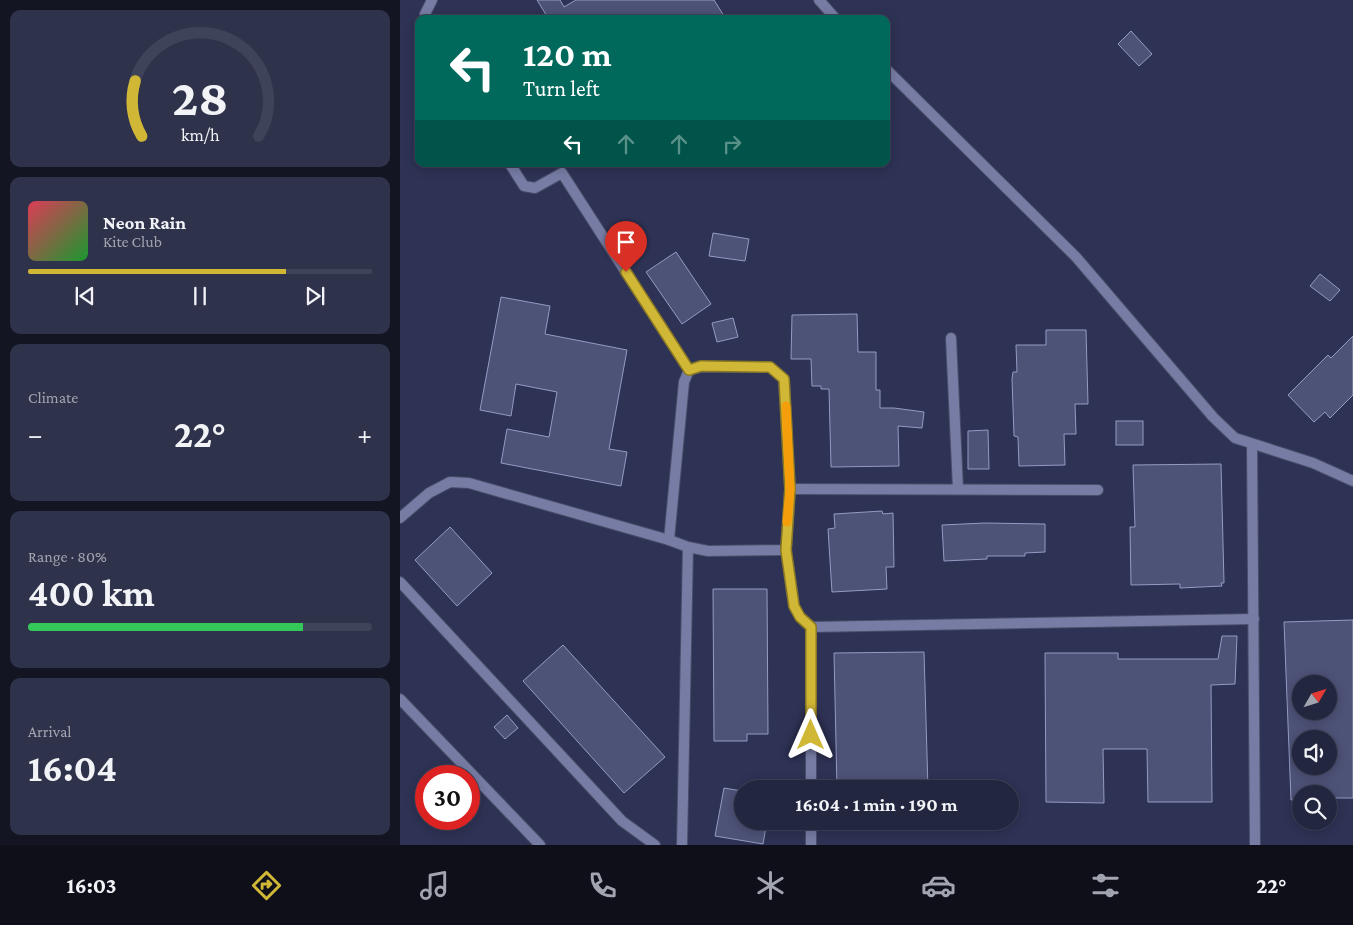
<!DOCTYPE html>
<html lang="en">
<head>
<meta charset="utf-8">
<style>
  body { margin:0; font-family:"Crimson Pro",serif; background:#2e324a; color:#f1f3f6; height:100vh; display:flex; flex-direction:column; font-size:19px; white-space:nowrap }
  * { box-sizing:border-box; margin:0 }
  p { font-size:16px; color:#a2a5b0 }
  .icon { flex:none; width:28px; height:28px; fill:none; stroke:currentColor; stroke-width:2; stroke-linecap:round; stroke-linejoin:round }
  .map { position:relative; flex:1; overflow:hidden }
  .sheet { display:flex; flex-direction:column; gap:10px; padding:10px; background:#131523; width:400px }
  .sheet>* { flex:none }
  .banner { position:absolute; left:15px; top:15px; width:475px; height:152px; border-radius:10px; box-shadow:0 2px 12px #0003,0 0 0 1px #3f4359; background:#00695c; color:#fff; overflow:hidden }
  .needle { width:32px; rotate:51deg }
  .controls { position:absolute; left:892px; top:675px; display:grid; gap:10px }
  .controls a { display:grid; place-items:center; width:45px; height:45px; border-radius:50%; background:#22263f; box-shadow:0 2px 12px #0003,0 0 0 1px #3f4359; font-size:25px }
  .speed { position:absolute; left:15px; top:765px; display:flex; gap:10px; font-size:25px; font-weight:700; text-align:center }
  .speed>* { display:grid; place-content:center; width:65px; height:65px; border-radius:50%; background:#22263f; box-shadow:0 2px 12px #0003,0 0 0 1px #3f4359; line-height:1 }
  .speed .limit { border:8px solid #d22; background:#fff; color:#111 }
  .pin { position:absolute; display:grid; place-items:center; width:42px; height:42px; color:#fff; margin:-51px -21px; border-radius:50% 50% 50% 0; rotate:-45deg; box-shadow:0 0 5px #0007 }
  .pin .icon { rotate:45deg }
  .me { position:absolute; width:55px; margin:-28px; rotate:0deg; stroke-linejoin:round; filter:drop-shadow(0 0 4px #0008) }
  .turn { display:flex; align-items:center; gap:18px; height:105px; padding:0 25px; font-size:22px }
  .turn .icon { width:65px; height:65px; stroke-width:2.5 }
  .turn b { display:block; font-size:35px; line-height:42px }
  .lanes { display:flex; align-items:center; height:48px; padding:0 25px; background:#0003; justify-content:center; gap:25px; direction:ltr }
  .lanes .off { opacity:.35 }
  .big { font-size:38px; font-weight:700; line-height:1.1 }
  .sheet .widget { flex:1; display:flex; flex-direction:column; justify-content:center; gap:8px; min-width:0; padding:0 18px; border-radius:10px; background:#2e324a }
  .sheet .dial { align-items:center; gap:0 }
  .dial svg { height:130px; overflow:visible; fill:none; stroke:#3f4359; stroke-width:7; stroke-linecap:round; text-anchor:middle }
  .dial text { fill:#f1f3f6; stroke:none }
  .song { display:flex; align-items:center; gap:15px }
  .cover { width:60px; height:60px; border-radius:8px; background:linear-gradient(135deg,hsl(350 70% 55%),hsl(130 70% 35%)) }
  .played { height:5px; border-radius:2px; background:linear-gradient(90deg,#d1b736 75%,#3f4359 75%) }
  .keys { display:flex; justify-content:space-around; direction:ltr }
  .heat { display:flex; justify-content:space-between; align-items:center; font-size:28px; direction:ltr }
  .charge { height:8px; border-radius:4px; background:linear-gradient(90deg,#34c759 80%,#3f4359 0) }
  .trip { position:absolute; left:334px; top:780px; width:285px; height:50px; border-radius:25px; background:#22263f; box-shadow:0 2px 12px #0003,0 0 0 1px #3f4359; font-weight:700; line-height:50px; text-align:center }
  .tabs { display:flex; height:80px; justify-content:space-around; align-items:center; background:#0e0f19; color:#a2a5b0 }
  .tabs .icon { width:35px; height:35px }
  .tabs .on { color:#d1b736 }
  .tabs b { font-size:22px; color:#f1f3f6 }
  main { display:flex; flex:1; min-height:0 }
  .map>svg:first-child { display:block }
  .building { fill:#4d5277; stroke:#949bc4; fill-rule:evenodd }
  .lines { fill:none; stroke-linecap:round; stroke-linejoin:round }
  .minor-casing { stroke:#4a4d69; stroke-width:12 }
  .minor { stroke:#767ca4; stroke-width:10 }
  .route-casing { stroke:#887723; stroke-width:12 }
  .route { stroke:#d1b736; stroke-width:9 }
  .slow { stroke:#f59e0b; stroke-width:9 }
</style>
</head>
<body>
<main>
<section class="sheet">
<div class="widget dial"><svg viewBox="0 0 100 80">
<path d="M14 69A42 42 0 1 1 86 69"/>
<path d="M14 69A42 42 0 0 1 10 35" stroke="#d1b736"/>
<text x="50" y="56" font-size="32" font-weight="700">28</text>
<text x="50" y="72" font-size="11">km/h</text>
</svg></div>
<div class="widget">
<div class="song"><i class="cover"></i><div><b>Neon Rain</b><p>Kite Club</p></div></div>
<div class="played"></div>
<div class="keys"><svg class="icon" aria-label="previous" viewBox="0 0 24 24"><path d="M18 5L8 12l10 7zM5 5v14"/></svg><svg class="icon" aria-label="pause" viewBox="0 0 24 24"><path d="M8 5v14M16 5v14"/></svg><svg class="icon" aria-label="next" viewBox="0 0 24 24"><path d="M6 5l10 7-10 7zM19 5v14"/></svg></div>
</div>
<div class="widget"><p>Climate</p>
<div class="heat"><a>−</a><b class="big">22°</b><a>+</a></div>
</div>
<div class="widget"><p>Range · 80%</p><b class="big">400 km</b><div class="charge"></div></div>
<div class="widget"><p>Arrival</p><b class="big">16:04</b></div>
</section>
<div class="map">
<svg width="953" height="845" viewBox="0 0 953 845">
  <rect width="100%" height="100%" fill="#2e3254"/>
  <g class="building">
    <path d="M137,0H160L164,7L176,0H314L326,19H146L148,18Z"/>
    <path d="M731,31L752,54L739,66L718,44Z"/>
    <path d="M313,233L349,239L345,261L309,256Z"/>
    <path d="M276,252L311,304L282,324L246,272Z"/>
    <path d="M920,274L940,290L930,301L910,286Z"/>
    <path d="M101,297L150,306L145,334L227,350L209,449L227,452L221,486L101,463L107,429L149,437L157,392L116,384L111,416L80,410Z"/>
    <path d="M457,314L458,352H476V390H480V408H494L524,412L522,428L498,426L499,466L431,467L429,389H421V386H412L411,359H391L392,315Z"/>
    <path d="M333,318L338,337L317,342L312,323Z"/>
    <path d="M646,330H686L688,404H675L676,434H664L665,465L619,466L618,437L614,436L612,379L613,372H617L616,345H646Z"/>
    <path d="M953,336V395L930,418L925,412L914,422L888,395L928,355L931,358Z"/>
    <rect x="716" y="421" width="27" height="24"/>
    <path d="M588,430L589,469H568V431Z"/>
    <path d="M821,464L824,583H821L822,586L780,588V584L731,585L730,527H735L733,465Z"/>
    <path d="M482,511L483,514L493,513L494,567H486L487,589L432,592L428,529L435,528L434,514Z"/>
    <path d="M585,523L645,524V552L625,553V556H587V559L544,561L542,525Z"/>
    <path d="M50,527L92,573L57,606L15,560Z"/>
    <path d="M313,589H367L368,734H347V741H314Z"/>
    <path d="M953,620V798H929V794H901V799L891,800L884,622ZM901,684H929V711H901ZM901,739H929V766H901Z"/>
    <path d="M822,636H837L835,684L811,685L812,802H748L747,749H703L704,803L646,802L645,653H718V659H818Z"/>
    <path d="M163,645L265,757L224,793L123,681Z"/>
    <path d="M524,652L528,789H437L434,653Z"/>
    <path d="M107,715L118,728L105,739L94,727Z"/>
    <path d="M324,788L342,791V821H367L363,844L315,836Z"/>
  </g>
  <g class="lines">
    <g class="minor-casing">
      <g id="minor">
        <path d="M419,0L436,19"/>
        <path d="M25,19V14L32,0"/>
        <path d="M486,69L676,257L813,417L835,438L913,463L953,481"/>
        <path d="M110,164L124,186L135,188L162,173L289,370"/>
        <path d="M551,338L558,489"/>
        <path d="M852,444L855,845"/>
        <path d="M390,489L698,490"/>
        <path d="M0,518L29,493L50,482L69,483L269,540L288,547L308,551L386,550L390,489L384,379L370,367H301L289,370"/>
        <path d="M269,540L284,382L289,370"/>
        <path d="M386,550L394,606L400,617L411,627L854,619"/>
        <path d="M0,582L222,821L255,845"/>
        <path d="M0,699L140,845"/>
        <path d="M411,789V627"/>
        <path d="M282,845L288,547"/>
        <path d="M411,845V821"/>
      </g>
    </g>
    <use href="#minor" class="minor"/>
  </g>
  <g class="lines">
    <g class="route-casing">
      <path id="route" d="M226,272L289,370L301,366L370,367L384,379L390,489L386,550L394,606L400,617L411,627V735"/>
    </g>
    <use href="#route" class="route"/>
    <path class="slow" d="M386,406L390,489L387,522"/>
  </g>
</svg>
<div class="controls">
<a><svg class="needle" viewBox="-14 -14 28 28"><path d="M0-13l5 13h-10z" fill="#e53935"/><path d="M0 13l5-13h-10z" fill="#a2a5b0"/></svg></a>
<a><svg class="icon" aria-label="sound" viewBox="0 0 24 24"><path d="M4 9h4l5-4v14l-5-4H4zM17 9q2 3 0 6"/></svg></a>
<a><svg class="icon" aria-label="search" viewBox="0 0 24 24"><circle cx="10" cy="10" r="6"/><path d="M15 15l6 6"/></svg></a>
</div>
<div class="speed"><div class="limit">30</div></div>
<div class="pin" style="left:226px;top:272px;background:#d93025"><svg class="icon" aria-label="arrive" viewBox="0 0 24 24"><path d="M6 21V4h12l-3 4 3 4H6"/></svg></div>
<svg class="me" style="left:411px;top:735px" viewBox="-20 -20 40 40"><path d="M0-17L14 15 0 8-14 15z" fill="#d1b736" stroke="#fff" stroke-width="4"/></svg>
<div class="trip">16:04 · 1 min · 190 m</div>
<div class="banner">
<div class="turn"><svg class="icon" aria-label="left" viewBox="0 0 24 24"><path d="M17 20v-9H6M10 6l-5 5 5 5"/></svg><div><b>120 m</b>Turn left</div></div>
<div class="lanes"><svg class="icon" aria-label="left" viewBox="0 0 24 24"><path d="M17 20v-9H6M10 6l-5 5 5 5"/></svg><svg class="icon off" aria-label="ahead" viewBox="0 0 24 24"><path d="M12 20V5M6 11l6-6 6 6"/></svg><svg class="icon off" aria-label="ahead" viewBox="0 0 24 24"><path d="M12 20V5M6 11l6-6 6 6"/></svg><svg class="icon off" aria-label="right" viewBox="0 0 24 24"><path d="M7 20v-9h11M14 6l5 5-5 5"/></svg></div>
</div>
</div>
</main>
<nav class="tabs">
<b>16:03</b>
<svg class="icon on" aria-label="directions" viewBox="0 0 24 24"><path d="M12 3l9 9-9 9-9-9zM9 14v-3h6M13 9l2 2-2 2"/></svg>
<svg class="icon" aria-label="music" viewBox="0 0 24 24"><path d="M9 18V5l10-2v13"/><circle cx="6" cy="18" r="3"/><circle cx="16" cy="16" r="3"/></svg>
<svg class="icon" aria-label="phone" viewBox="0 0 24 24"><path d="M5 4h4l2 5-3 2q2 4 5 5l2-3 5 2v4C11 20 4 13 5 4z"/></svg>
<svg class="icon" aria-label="climate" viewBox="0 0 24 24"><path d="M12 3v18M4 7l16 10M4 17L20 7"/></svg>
<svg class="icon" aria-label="car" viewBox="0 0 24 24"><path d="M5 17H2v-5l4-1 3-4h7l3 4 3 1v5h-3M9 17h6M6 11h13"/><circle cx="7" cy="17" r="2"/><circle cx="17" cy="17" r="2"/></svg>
<svg class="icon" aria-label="filters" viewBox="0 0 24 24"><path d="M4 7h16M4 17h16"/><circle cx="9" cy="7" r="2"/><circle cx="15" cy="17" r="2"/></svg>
<b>22°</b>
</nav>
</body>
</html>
